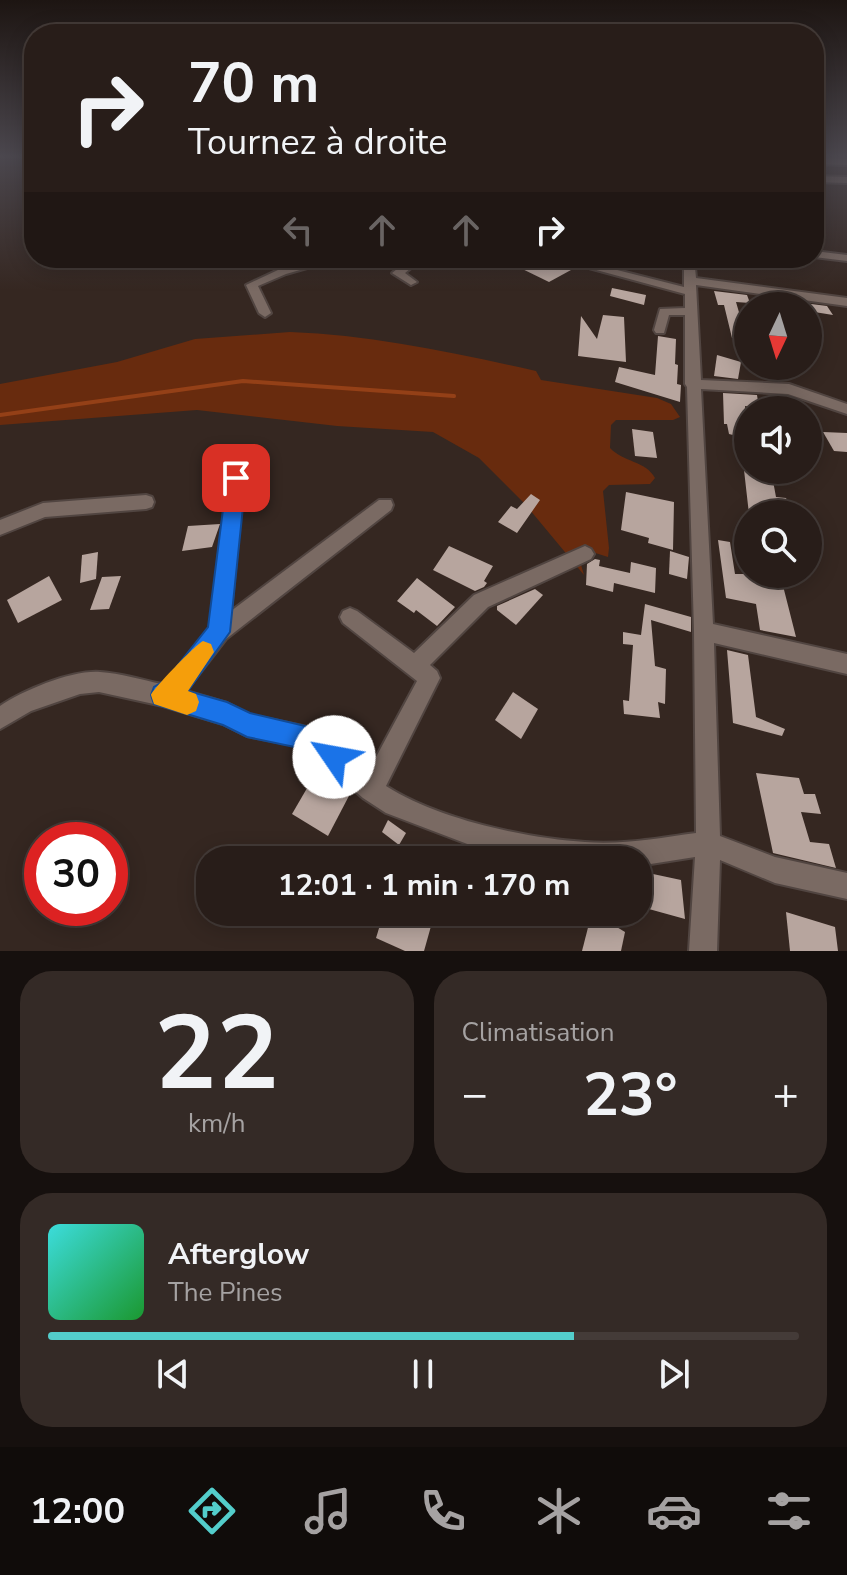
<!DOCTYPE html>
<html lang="fr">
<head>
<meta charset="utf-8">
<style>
  body { margin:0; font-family:"Nunito Sans",sans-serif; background:#342a26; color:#f1f3f6; height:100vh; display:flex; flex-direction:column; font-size:30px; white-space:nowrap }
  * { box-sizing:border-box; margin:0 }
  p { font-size:26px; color:#a5a2a2 }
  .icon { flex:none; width:44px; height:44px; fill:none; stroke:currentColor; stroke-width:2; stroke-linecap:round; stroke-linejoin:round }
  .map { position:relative; height:951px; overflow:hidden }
  .drawer { display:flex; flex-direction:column; gap:20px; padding:20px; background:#16100e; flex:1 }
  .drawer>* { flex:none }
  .top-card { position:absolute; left:24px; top:24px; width:800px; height:244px; border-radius:32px; box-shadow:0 4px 20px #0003,0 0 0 2px #443b38; background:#281d19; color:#f1f3f6; overflow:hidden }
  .needle { width:52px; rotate:184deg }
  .fabs { position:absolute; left:734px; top:292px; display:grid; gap:16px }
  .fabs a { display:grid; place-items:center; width:88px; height:88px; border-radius:50%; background:#281d19; box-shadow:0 4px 20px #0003,0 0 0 2px #443b38; font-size:40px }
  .speed { position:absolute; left:24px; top:822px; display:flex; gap:16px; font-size:40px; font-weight:700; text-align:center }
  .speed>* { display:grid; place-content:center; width:104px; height:104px; border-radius:50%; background:#281d19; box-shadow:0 4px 20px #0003,0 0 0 2px #443b38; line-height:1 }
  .speed .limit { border:12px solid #d22; background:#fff; color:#111 }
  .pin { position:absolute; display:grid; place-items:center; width:68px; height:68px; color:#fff; margin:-34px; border-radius:16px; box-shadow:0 4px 12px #0006 }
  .me { position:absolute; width:88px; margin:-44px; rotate:303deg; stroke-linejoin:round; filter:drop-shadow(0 0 6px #0008) }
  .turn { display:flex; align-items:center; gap:28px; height:168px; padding:0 32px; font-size:36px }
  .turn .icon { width:104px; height:104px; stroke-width:2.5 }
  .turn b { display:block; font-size:56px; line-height:68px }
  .lanes { display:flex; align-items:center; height:76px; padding:0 32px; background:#0003; justify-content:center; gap:40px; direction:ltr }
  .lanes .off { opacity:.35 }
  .big { font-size:60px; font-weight:700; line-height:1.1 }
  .drawer .tile { flex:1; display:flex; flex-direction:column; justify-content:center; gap:12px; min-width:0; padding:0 28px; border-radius:32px; background:#342a26 }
  .drawer .dial { align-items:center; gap:0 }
  .dial b { font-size:104px; line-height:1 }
  .song { display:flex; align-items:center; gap:24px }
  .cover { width:96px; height:96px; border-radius:12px; background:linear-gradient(135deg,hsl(180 70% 55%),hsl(130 70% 35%)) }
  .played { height:8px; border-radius:4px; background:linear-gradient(90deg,#53cdcb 70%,#443b38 70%) }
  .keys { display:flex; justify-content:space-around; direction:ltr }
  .heat { display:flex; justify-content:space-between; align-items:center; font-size:44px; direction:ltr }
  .drawer .tiles { flex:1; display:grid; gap:20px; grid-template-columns:1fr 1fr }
  .tile:last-child { grid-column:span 2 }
  .trip { position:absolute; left:196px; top:846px; width:456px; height:80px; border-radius:32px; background:#281d19; box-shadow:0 4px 20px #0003,0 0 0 2px #443b38; font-weight:700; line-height:80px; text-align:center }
  .tabs { display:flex; height:128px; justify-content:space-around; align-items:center; background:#100c0a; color:#a5a2a2 }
  .tabs .icon { width:56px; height:56px }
  .tabs .current { color:#53cdcb }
  .tabs b { font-size:36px; color:#f1f3f6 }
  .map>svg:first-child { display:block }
  .green { fill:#682b0e }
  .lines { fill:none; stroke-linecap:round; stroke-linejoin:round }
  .stream { stroke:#944017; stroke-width:4 }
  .building { fill:#b7a59e }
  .minor-casing { stroke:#514541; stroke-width:4 }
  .minor { fill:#7a6a63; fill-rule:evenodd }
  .route { fill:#1a73e8; stroke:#114b97; stroke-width:2 }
  .slow { fill:#f59e0b }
</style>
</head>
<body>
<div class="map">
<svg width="847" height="951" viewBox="0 0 847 951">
  <rect width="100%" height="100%" fill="#352721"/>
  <path class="green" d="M290,332C373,335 455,353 536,371L541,380L657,398L671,404L680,417L673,420H616L611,425L610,448C623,462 646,461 655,478L650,484L609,485L603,491L609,548L608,557L589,551L579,558L584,575L525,504L479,458L433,432L337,426L197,410L0,425V384L117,362L195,339Z"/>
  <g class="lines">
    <path class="stream" d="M0,415L243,381L454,396"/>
  </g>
  <g class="building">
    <path d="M500,258H542L571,270L549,282Z"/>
    <path d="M612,288L646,295L644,305L610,296Z"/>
    <path d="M714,291L747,295L750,303L736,302L743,326L748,327V340L732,338L724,305H718Z"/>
    <path d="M780,300L827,306L833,315L808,311V306H783Z"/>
    <path d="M603,315L624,317L626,362L578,356L581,316L597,339Z"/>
    <path d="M658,336L676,339L675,364L678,365L677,384L681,385L680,402L615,382L619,367L655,375Z"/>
    <path d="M717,355L741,362L738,379L714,376Z"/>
    <path d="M723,393L757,395L759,408L745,406L748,442L734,440L733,435L729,434L727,424H724Z"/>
    <path d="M632,429L653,432L657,458L635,456Z"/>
    <path d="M823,432L847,433V452L834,451Z"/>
    <path d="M744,470H771L776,497L786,498L793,514H749Z"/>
    <path d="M626,492L674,502L673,550L648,543L649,538L621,530Z"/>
    <path d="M531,494L540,500L517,533L498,522L511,506L517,509Z"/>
    <path d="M220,524L212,547L182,551L188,526Z"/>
    <path d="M718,540L730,542L735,574H780L796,637L760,630L756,604L726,598Z"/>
    <path d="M449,546L493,566L484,581L487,583L484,587L475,591L433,570Z"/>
    <path d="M670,551L689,557L687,579L669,574Z"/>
    <path d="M98,552L96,579L80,583L82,555Z"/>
    <path d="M595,559L600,560L599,566L630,573L631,562L656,568L655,593L614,583L613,592L586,585L587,564Z"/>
    <path d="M49,576L62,600L18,623L7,600Z"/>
    <path d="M121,576L109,609L90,610L102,577Z"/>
    <path d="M417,578L455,607L437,626L416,610L414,613L397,601Z"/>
    <path d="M535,589L543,595L516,625L497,610V606Z"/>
    <path d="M645,604L691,617V632L651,620L655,666L666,669L665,704L658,702L660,718L624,714L623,700L629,701L633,645L623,644V632L641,635Z"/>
    <path d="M727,650L748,655L756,717L785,729L782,736L733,723Z"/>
    <path d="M513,692L538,709L521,739L495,720Z"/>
    <path d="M317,771L351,792L328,836L292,814Z"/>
    <path d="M756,773L799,778L804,794H815L821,814L801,812L810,842L829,844L836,868L773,853Z"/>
    <path d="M388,820L406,833L399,845L382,832Z"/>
    <path d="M653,874L681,880L685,919L638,906V875L653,877Z"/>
    <path d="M384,912H435L424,951H405L376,938Z"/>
    <path d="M592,912L625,932L621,951H582Z"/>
    <path d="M786,912L835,927L838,951H790Z"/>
  </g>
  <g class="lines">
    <g class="minor-casing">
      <g id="minor">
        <path d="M814,158L847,159V165L814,164Z"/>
        <path d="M814,176L847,177V183L814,182Z"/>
        <path d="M814,251L847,255V261L814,257Z"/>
        <path d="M259,258H272L289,267L324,258H342L286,274L258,286L271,313L265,317L259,313L246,285L278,270Z"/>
        <path d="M411,258H423L405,273L417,282L411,285L392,273Z"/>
        <path d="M552,258H570L684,287V258H694L696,278L847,298V306L696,285L701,380L789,384L847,404V414L788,394L701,389L713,624L847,654V674L714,643L720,836L775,857L847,873V899L775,883L720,860L717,951H689L695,857L638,866V860H532L470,845L386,813L363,798L304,747L247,736L223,724L163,706L99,692L80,694L31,711L0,729V706C24,690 72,670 100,672C120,673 142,680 162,684L167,682L210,628L228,478L230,474H242L244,478L231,611L379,500H391L393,505L391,510L226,639L186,691L227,703L250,715L317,729L368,772L417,681L343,623L340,617L343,611L350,608L357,611L414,653L474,595L585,546L591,549L594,554L591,559L488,607L430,665L437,671L440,678L386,786C437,819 525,838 585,842C622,845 659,838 696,833L694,631L687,387L685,384V315H669L664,333H656L654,330L660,309L685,308V294Z"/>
        <path d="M146,495L152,497L154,502L152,507L146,509L45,517L0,535V520L43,503Z"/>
      </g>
    </g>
    <use href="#minor" class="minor"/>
  </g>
  <linearGradient id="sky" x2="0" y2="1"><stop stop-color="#1d1512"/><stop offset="0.54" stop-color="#4b474e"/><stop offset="1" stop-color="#4b474e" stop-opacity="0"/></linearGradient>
  <rect width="847" height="290" fill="url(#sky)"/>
  <path class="route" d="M236,471L246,478L230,632L188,691L227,702L250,713L318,729L343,748L347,757L343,766L334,770L304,749L247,737L223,725L154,704L151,695L154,687L166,680L208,627L227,478Z"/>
  <path class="slow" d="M203,641L211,644L214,652L188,691L196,694L199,702L196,711L187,715L154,704L151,695C153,689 196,644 203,641Z"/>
</svg>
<div class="fabs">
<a><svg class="needle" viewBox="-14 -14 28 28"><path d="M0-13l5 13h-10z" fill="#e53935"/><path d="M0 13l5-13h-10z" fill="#a5a2a2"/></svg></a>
<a><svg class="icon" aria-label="sound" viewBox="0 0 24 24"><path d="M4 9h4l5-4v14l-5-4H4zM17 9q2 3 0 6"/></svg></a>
<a><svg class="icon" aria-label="search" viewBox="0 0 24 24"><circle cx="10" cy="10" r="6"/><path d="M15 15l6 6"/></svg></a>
</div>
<div class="speed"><div class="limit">30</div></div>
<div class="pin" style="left:236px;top:478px;background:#d93025"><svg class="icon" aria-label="arrive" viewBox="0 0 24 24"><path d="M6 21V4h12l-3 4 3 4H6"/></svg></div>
<svg class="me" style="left:334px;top:757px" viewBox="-20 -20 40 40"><circle r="19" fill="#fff"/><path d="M0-13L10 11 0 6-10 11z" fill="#1a73e8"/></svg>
<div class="trip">12:01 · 1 min · 170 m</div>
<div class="top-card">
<div class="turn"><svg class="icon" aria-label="right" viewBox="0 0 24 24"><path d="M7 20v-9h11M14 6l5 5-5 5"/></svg><div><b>70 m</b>Tournez à droite</div></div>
<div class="lanes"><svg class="icon off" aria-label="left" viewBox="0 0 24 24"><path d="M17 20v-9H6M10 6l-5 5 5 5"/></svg><svg class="icon off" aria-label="ahead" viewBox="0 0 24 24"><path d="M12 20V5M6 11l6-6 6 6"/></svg><svg class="icon off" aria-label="ahead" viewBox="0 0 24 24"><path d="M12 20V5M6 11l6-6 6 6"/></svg><svg class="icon" aria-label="right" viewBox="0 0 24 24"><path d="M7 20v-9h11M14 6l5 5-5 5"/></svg></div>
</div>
</div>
<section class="drawer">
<div class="tiles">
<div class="tile dial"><b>22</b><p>km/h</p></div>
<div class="tile"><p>Climatisation</p>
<div class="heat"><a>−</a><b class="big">23°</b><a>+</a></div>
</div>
<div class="tile">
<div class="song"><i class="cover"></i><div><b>Afterglow</b><p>The Pines</p></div></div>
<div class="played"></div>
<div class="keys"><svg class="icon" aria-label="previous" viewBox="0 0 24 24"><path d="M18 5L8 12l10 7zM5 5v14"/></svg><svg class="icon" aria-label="pause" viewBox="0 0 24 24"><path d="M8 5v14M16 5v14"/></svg><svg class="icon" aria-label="next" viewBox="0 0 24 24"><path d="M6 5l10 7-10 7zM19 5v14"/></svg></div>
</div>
</div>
</section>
<nav class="tabs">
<b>12:00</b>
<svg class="icon current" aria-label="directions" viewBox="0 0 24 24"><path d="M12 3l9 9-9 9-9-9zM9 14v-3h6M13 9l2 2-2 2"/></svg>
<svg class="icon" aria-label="music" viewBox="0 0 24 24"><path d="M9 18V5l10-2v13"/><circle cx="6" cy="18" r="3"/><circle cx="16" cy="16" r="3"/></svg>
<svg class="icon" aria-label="phone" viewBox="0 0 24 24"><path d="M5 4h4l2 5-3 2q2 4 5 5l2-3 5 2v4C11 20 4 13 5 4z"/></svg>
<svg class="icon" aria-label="climate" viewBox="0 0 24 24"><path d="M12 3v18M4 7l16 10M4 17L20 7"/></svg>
<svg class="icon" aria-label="car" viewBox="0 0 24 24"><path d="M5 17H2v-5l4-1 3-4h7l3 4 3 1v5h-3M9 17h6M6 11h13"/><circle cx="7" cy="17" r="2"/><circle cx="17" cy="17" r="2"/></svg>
<svg class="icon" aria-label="filters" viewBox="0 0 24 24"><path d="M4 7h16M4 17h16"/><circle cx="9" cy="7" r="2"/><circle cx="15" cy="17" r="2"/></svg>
</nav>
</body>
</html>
